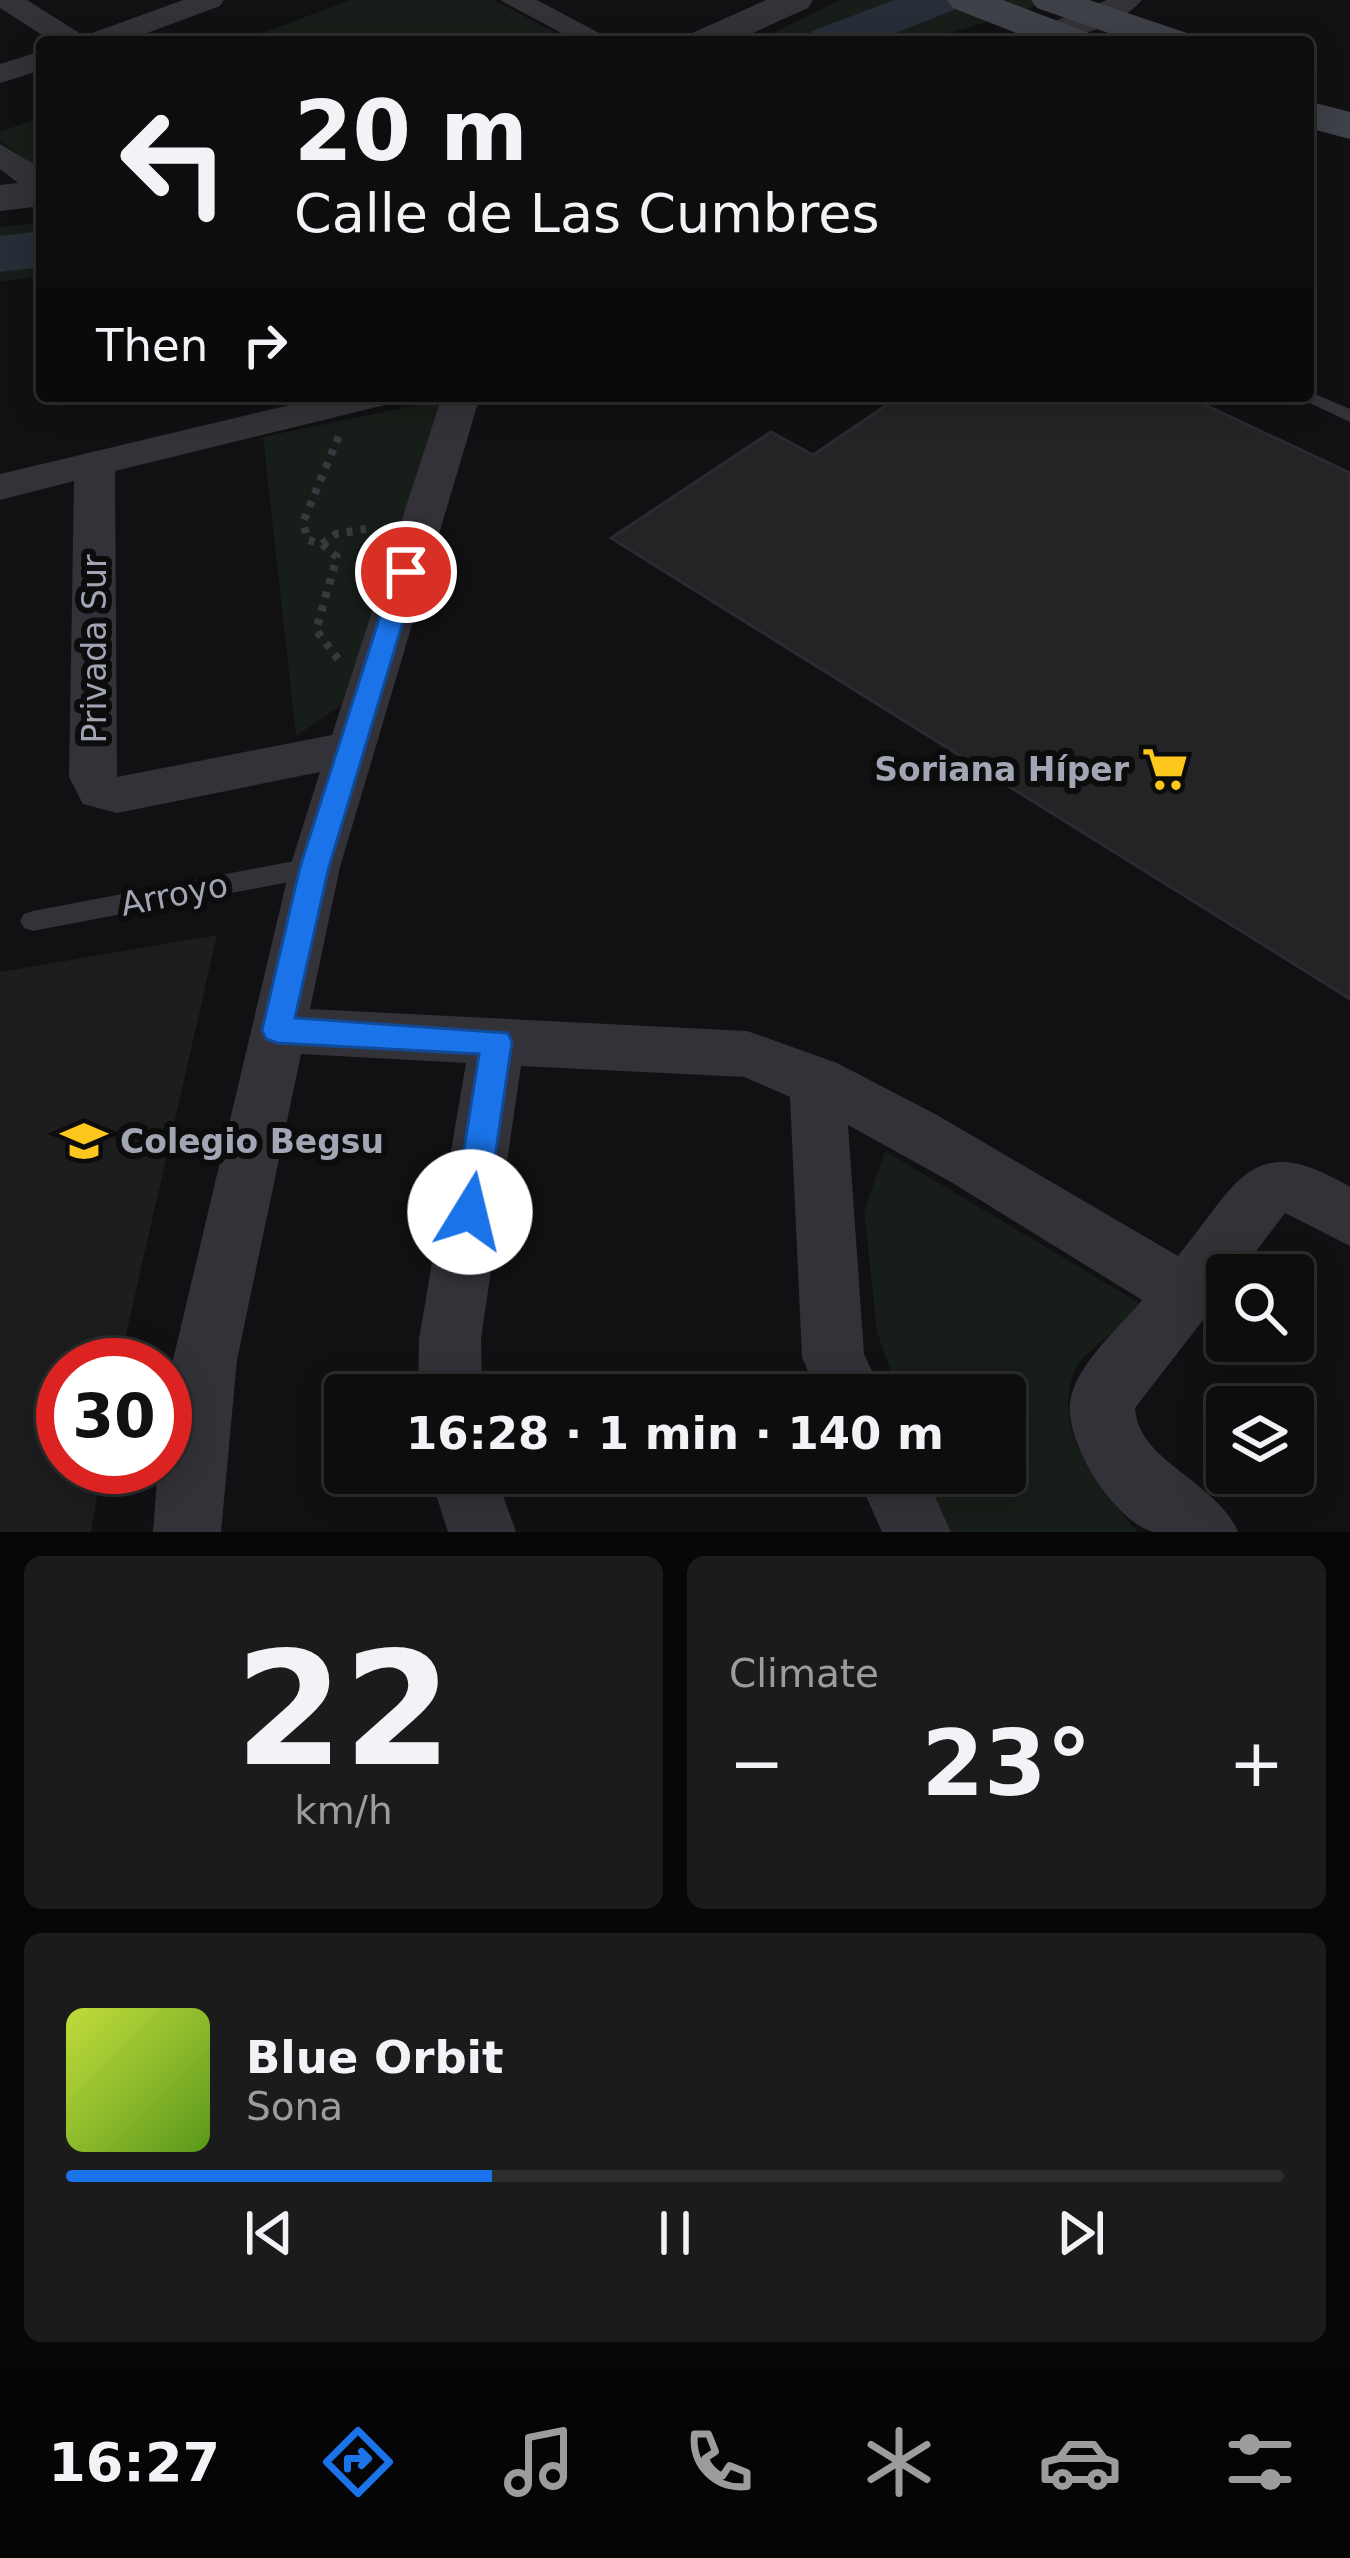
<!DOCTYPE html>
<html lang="en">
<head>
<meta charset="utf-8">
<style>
  body { margin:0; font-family:"DejaVu Sans",sans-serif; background:#1b1b1c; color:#f1f3f6; height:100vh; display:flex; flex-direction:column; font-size:45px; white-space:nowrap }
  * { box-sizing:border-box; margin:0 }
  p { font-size:39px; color:#9a9c9e }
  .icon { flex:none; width:66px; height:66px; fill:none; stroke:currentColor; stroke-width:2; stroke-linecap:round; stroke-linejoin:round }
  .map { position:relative; height:1532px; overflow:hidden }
  .drawer { display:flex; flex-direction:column; gap:24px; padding:24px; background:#070708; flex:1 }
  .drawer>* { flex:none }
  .banner { position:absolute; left:36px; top:36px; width:1278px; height:366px; border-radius:12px; box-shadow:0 6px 30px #0003,0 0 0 3px #2d2d2e; background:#0d0d0e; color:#f1f3f6; overflow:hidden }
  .fabs { position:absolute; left:1206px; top:1254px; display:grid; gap:24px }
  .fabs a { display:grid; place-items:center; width:108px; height:108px; border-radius:12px; background:#0d0d0e; box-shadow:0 6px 30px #0003,0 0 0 3px #2d2d2e; font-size:60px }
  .speed { position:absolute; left:36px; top:1338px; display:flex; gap:24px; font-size:60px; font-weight:700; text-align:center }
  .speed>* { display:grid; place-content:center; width:156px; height:156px; border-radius:50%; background:#0d0d0e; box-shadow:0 6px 30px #0003,0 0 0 3px #2d2d2e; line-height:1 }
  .speed .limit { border:18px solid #d22; background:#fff; color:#111 }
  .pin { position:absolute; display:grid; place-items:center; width:102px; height:102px; color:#fff; margin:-51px; border:6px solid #fff; border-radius:50%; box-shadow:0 3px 12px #0007 }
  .me { position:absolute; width:132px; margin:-66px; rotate:9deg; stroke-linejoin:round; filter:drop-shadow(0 0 9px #0008) }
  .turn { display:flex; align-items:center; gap:42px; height:252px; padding:0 60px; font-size:54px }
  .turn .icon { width:156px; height:156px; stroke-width:2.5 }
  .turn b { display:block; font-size:84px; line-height:102px }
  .then { display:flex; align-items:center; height:114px; padding:0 60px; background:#0003; gap:24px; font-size:45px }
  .big { font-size:90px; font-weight:800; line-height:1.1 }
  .drawer .card { flex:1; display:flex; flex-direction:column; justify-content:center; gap:18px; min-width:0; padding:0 42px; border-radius:18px; background:#1b1b1c }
  .drawer .dial { align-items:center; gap:0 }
  .dial b { font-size:156px; line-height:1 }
  .song { display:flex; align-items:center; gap:36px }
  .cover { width:144px; height:144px; border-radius:18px; background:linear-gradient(135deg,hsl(70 70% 55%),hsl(90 70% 35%)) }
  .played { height:12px; border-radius:6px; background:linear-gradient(90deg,#1a73e8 35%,#2d2d2e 35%) }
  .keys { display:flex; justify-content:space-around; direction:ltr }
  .heat { display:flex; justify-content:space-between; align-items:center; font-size:66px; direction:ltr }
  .drawer .tiles { flex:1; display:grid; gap:24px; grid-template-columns:1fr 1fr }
  .card:last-child { grid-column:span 2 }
  .trip { position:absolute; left:324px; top:1374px; width:702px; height:120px; border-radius:12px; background:#0d0d0e; box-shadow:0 6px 30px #0003,0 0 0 3px #2d2d2e; font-weight:800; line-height:120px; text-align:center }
  .dock { display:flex; height:192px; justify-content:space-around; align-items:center; background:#050506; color:#9a9c9e }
  .dock .icon { width:84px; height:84px }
  .dock .on { color:#1a73e8 }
  .dock b { font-size:54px; color:#f1f3f6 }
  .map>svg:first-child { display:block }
  .built { fill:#1d1d20 }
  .green { fill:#171d18 }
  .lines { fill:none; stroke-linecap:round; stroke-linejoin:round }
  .river { fill:#272e37; fill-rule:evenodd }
  .building { fill:#242427; stroke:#2b2b2f; stroke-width:3 }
  .path { stroke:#38393f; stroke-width:8; stroke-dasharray:6 8; stroke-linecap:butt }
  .service { fill:#323238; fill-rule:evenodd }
  .minor { fill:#323238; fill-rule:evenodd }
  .tertiary { fill:#323238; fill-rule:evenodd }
  .secondary { fill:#3f4148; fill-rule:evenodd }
  .route { fill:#1a73e8; stroke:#114b97; stroke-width:3 }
  .labels { text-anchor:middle; stroke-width:12; stroke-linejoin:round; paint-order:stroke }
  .street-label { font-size:33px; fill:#a1a5b4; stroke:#0c0c0d }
  .poi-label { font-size:33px; font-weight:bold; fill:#a1a5b4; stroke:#0c0c0d; text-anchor:end }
</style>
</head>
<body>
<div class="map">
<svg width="1350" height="1532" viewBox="0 0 1350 1532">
  <rect width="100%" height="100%" fill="#111113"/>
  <path class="built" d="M217,935L119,1365H63V1467H102L91,1532H0V972Z"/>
  <g class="green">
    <path d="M350,0H493L574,42H239Z"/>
    <path d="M840,0H1056L922,42H754Z"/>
    <path d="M42,117V171L0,141V132Z"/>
    <path d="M42,222V276L0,282V227Z"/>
    <path d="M445,399L346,702L296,736L263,437Z"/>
    <path d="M885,1151L1146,1307C1129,1321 1084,1351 1076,1368C1049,1429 1098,1488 1138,1532H948L926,1473H1005V1395H899L877,1332L864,1211Z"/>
  </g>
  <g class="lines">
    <g class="river">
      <path d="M894,0H961L954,10L874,42H805L812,31Z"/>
      <path d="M42,231V267L0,272V236Z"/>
    </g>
  </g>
  <path class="building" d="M900,396H1186L1350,473V999L611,538L771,432L813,455Z"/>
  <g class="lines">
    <g class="path">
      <path d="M322,544L336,534L366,529"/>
      <path d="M338,659L316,630L337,557L322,544L308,540L303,522L339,436"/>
    </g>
    <g class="service">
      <path d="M1308,391L1350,409V422L1295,396H1308Z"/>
      <path d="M315,857L324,860L328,867L324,874L315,877L33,931L24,928L20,921L24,914L33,911Z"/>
    </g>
    <g class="minor">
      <path d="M0,0H27L84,36L183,0H224L220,6L123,42H53L0,8Z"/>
      <path d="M500,0H537L616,42H578Z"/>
      <path d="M1107,0H1142C1112,34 1056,42 1013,42L1018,36Z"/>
      <path d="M42,51V70L0,83V64Z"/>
      <path d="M0,144L42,169V195L30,192L0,169Z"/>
      <path d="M327,396H394L389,404L115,471L117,777L332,735L442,396H480L340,867L310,1009L747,1031L837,1063L937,1115L1178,1256C1238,1183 1251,1128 1350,1187V1246L1285,1213L1238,1275H1227V1289L1135,1408C1138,1462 1217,1481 1238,1532C1213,1532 1178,1532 1154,1532C1114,1522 1061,1439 1071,1397C1079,1362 1120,1327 1142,1300L951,1182L848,1125L864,1354L883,1395H818L802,1357L790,1097L744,1077L521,1066L481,1339L482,1395H418L419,1339L466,1063L301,1054L237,1360L221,1532H153L158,1467H165V1418L173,1360L290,867L320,772L117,813L83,804L69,777L74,481L0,500V474Z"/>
      <path d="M429,1473H495L516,1532H448Z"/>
      <path d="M856,1473H924L951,1532H882Z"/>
    </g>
    <g class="tertiary">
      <path d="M766,0H813L808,8L733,42H684L690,34Z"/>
      <path d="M42,180V206L0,211V185Z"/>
    </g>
    <g class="secondary">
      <path d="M947,0H1003L1089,33L1095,42H1039L953,8Z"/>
      <path d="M1031,0H1089L1187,33L1193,42H1134L1037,8Z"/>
      <path d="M1308,101L1350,112V139L1308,128Z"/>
    </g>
  </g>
  <path class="route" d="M406,564L418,572L329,867L295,1018L508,1033L512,1042L487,1212L482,1222L470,1227L458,1222L454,1212L479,1054L277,1043L266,1039L262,1030L300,867L394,572Z"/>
  <defs>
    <g id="supermarket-bare" transform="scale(3.6)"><path d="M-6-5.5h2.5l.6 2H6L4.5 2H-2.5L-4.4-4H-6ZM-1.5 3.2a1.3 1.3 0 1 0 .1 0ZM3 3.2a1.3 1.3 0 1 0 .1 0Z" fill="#fec71d" stroke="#0c0c0d" stroke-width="2.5" paint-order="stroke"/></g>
    <g id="school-bare" transform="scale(3.6)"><path d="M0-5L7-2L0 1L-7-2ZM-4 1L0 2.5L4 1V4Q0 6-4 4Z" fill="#fec71d" stroke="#0c0c0d" stroke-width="2.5" paint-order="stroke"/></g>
  </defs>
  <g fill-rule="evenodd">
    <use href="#supermarket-bare" x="1165" y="769"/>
    <use href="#school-bare" x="84" y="1141"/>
  </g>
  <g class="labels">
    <g class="street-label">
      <text transform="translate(94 649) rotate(-90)" y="12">Privada Sur</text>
      <text transform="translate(174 894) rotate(-11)" y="12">Arroyo</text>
    </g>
    <g class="poi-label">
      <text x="1129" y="781">Soriana Híper</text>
      <text x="120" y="1153" text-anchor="start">Colegio Begsu</text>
    </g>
  </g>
</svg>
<div class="fabs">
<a><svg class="icon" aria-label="search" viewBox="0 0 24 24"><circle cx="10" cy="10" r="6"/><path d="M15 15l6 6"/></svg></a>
<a><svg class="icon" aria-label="layers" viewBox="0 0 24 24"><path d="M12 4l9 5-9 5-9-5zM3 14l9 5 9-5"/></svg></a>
</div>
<div class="speed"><div class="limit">30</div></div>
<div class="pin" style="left:406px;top:572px;background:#d93025"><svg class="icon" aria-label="arrive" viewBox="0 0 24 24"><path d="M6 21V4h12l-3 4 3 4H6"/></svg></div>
<svg class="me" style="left:470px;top:1212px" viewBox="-20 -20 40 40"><circle r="19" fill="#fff"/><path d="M0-13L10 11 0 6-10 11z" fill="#1a73e8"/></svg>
<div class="trip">16:28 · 1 min · 140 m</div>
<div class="banner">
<div class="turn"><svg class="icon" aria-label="left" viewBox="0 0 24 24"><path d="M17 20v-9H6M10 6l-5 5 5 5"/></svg><div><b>20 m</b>Calle de Las Cumbres</div></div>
<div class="then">Then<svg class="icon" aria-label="right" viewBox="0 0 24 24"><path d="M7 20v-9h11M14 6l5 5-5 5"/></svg></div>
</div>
</div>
<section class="drawer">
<div class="tiles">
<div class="card dial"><b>22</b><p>km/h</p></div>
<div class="card"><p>Climate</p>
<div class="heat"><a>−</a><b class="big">23°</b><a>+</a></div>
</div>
<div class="card">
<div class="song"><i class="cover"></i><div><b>Blue Orbit</b><p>Sona</p></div></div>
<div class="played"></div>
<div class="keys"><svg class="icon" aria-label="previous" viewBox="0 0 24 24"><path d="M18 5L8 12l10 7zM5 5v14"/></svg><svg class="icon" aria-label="pause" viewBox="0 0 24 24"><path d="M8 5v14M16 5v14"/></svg><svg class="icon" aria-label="next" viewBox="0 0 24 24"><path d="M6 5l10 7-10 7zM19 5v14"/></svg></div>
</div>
</div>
</section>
<nav class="dock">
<b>16:27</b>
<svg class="icon on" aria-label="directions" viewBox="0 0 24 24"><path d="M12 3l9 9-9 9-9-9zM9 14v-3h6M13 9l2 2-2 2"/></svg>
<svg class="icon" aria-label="music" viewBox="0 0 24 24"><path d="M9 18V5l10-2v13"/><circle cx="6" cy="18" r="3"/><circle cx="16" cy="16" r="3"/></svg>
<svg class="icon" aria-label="phone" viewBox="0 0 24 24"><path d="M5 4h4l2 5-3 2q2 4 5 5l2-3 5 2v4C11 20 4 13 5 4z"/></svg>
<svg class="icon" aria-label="climate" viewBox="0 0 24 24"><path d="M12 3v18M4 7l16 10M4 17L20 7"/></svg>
<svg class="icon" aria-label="car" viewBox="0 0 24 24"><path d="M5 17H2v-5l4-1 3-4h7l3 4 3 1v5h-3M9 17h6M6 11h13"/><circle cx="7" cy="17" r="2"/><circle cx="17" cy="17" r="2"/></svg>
<svg class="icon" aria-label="filters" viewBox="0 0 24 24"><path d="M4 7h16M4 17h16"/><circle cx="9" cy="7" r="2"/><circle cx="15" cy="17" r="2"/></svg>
</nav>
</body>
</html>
